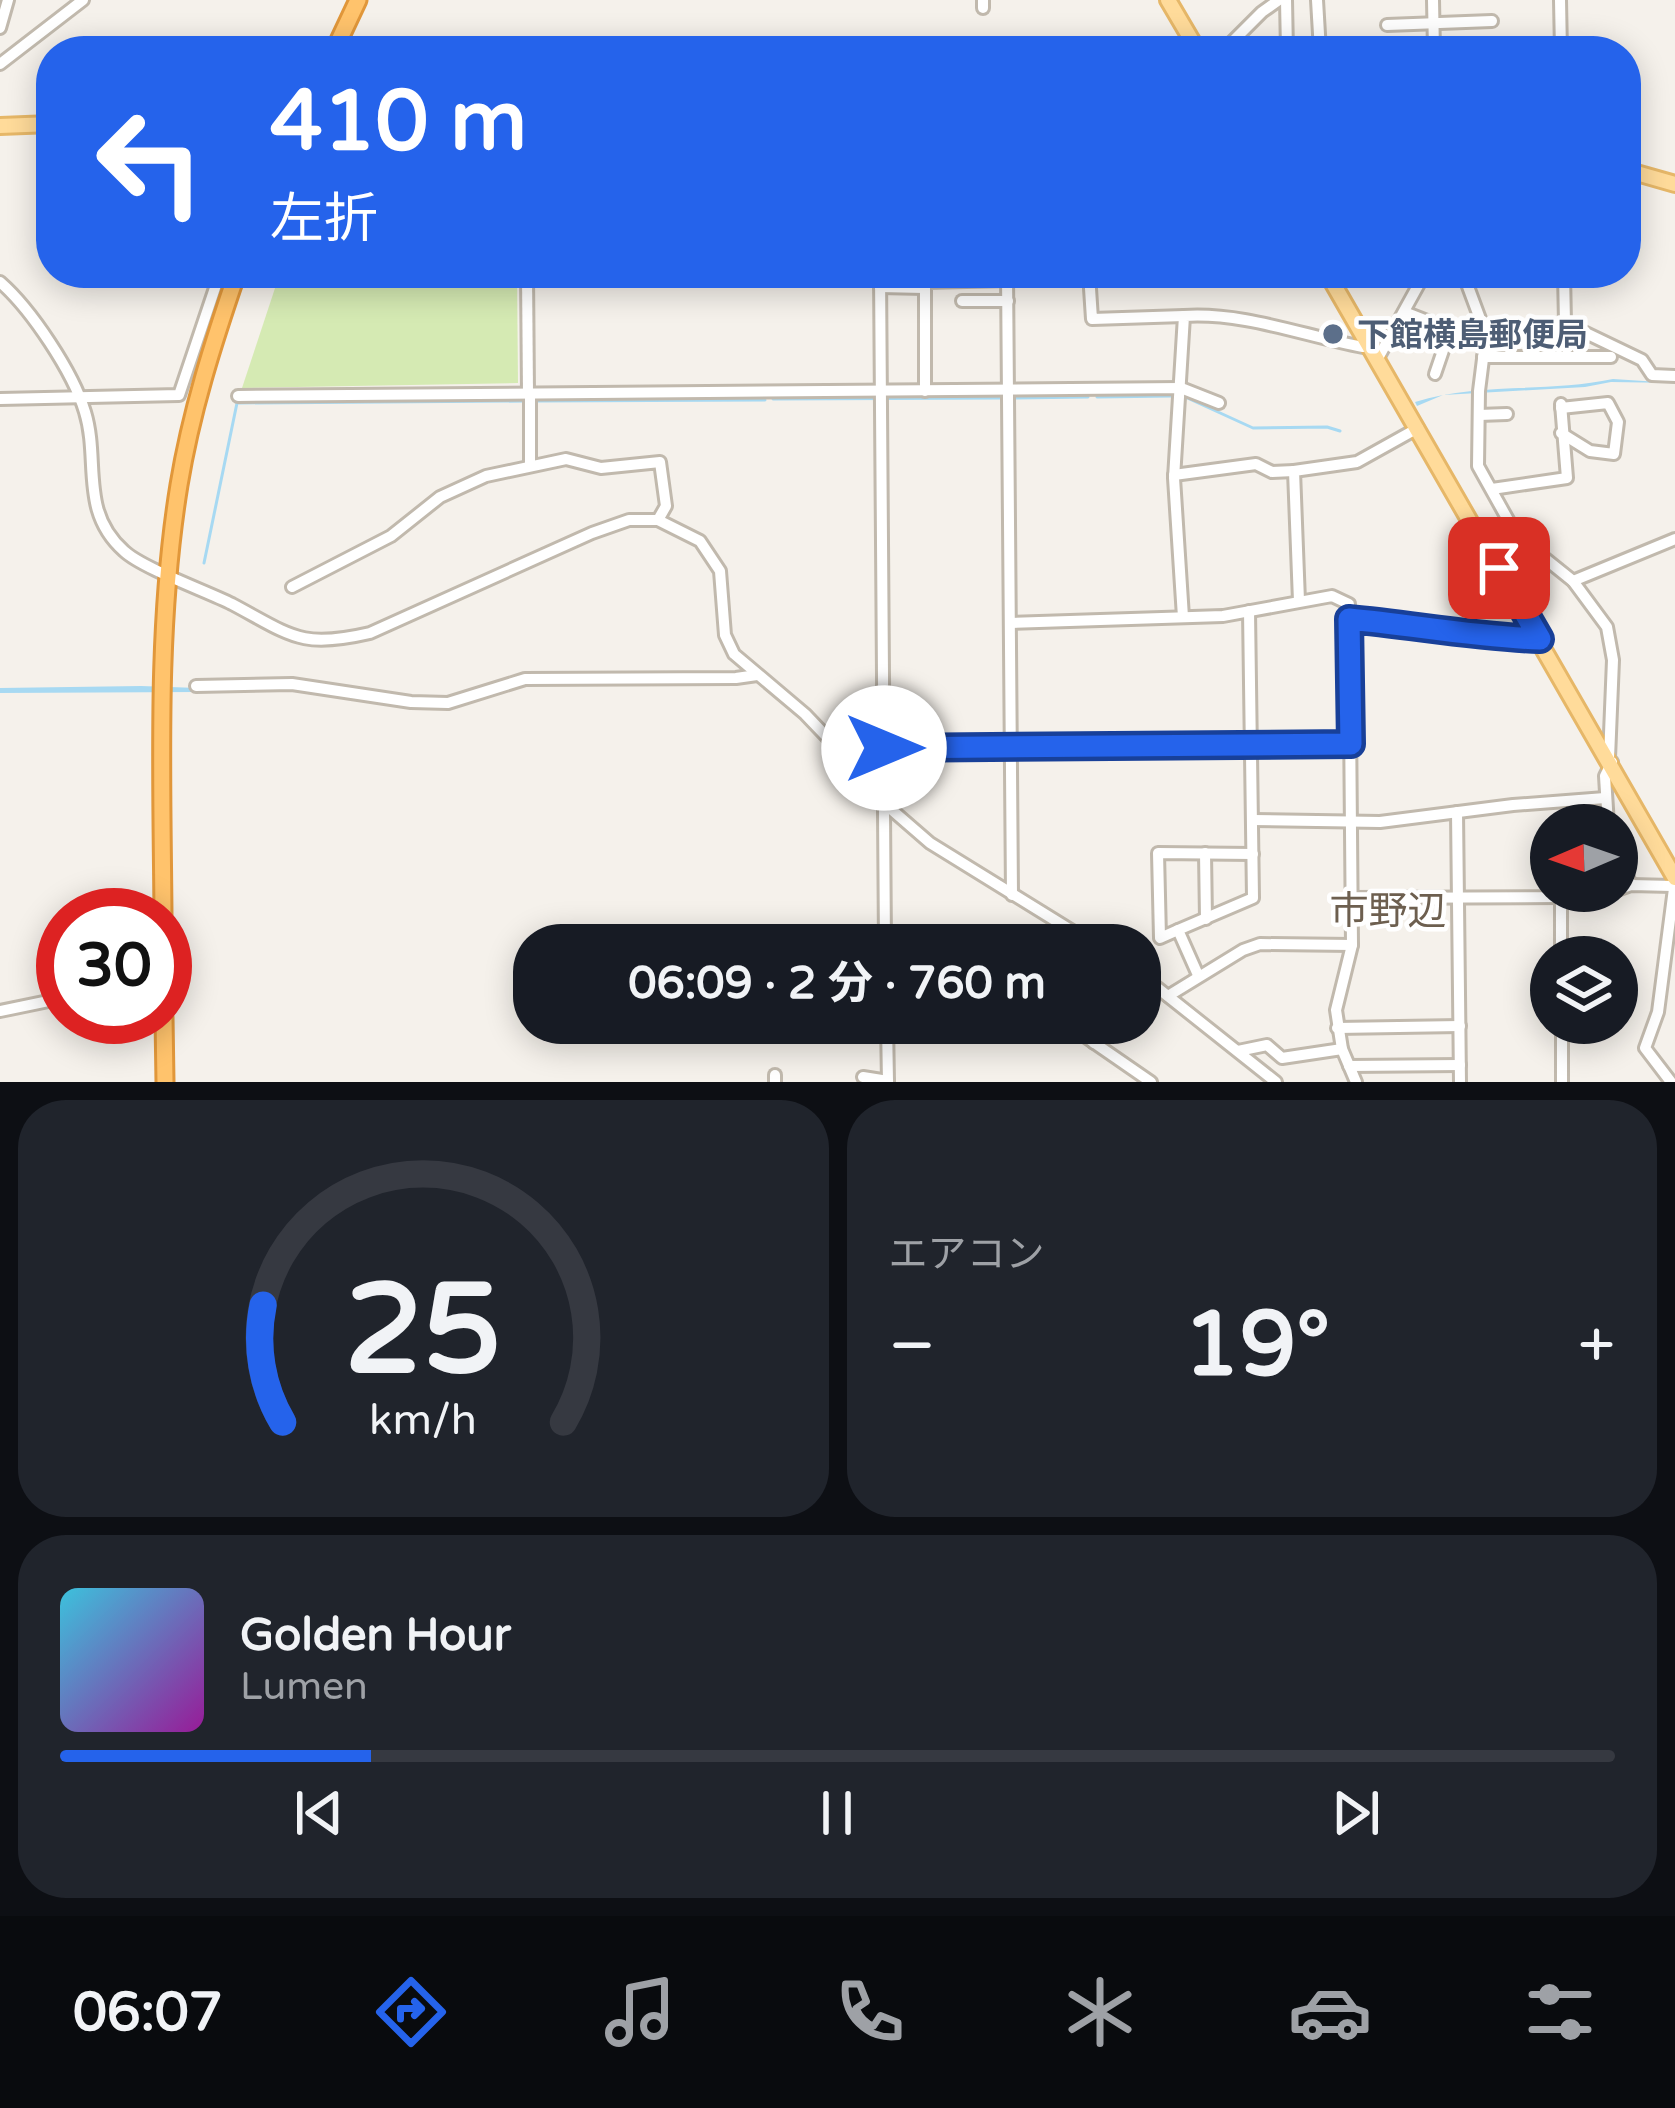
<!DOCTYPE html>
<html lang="ja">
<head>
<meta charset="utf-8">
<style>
  body { margin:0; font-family:"Varela Round","Noto Sans JP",sans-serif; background:#20242c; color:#f1f3f6; height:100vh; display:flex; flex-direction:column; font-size:45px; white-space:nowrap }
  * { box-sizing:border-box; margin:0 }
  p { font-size:39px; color:#9ea1a6 }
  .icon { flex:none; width:66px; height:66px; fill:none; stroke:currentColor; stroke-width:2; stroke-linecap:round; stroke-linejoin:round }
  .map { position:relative; height:1082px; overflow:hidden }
  .panel { display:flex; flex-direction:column; gap:18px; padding:18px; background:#0d0f14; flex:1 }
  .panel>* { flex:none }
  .hud { position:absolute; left:36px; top:36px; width:1605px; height:252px; border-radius:48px; box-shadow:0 6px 30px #0003; background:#2563eb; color:#fff; overflow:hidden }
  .needle { width:78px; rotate:268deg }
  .fabs { position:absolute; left:1530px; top:804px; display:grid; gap:24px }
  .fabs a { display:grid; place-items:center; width:108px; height:108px; border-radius:50%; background:#171b24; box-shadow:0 6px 30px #0003; font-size:60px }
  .speed { position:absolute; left:36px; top:888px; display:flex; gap:24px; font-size:60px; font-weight:700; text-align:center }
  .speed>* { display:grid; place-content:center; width:156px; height:156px; border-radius:50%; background:#171b24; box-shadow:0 6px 30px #0003; line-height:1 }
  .speed .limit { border:18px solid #d22; background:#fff; color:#111 }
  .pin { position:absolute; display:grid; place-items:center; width:102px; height:102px; color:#fff; margin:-51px; border-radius:24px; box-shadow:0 6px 18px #0006 }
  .me { position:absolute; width:132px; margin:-66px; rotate:90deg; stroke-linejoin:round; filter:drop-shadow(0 0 9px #0008) }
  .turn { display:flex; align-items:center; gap:42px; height:252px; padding:0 36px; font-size:54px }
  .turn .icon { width:156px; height:156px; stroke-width:2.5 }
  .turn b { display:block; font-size:84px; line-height:102px }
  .big { font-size:90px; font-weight:700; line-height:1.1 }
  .panel .tile { flex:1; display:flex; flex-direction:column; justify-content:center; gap:18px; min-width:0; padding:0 42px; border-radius:48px; background:#20242c }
  .panel .dial { align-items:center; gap:0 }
  .dial svg { height:312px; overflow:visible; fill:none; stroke:#363941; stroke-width:7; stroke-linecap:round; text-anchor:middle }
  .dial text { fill:#f1f3f6; stroke:none }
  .song { display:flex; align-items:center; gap:36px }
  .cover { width:144px; height:144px; border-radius:18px; background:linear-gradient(135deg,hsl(190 70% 55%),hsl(300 70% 35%)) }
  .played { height:12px; border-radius:6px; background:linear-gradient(90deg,#2563eb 20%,#363941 20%) }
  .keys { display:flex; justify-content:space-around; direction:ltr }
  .heat { display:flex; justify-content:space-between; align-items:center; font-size:66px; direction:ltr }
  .panel .tiles { flex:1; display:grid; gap:18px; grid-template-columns:1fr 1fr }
  .tile:last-child { grid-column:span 2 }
  .trip { position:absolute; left:513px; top:924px; width:648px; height:120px; border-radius:48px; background:#171b24; box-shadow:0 6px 30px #0003; font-weight:700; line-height:120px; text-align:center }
  .tabs { display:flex; height:192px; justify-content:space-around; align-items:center; background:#090b0e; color:#9ea1a6 }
  .tabs .icon { width:84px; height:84px }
  .tabs .on { color:#2563eb }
  .tabs b { font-size:54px; color:#f1f3f6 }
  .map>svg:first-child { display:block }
  .green { fill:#d5eab3 }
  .water { fill:#a7d9f2 }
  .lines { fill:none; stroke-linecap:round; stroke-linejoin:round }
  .stream { stroke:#a7d9f2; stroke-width:3 }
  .minor-casing { stroke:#c1b9ad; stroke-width:16 }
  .major-casing { stroke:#e6b768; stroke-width:20 }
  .highway-casing { stroke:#e1973a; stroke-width:21 }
  .minor { stroke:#fff; stroke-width:10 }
  .major { stroke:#ffdb9a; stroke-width:14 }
  .highway { stroke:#ffc36c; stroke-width:15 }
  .route-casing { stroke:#184099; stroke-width:30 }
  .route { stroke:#2563eb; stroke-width:21 }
  .service-dot { fill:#5c6f8a; stroke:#fff; stroke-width:4.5 }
  .labels { text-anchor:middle; stroke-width:9; stroke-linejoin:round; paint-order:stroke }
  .service-label { font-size:33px; font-weight:bold; fill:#4e5e75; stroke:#fff; text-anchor:start }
  .quarter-label { font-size:39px; fill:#6d5f4f; stroke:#fff }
</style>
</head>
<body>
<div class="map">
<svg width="1675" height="1082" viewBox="0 0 1675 1082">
  <rect width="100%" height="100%" fill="#f5f1eb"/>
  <path class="green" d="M280,273H517L518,383L242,388Z"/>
  <g class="water">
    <path d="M1613,379L1675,383L1611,382L1585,387L1443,395L1417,406L1415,402C1478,382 1547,393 1613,379Z"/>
    <path d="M141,686L198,688L197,692L0,693V688Z"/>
  </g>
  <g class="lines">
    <g class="stream">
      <path d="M1183,396L1253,428L1327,427L1340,431"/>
      <path d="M1097,397L1173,396"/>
      <path d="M1014,398L1088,397"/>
      <path d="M773,399L1005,398"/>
      <path d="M537,401L765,400"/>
      <path d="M204,563L237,403L527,401"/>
    </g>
    <g class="minor-casing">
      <g id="minor">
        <path d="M1286,0L1287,51"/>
        <path d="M1317,0L1320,51"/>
        <path d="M1433,0L1434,51"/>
        <path d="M1560,0L1561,51"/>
        <path d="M983,8V0"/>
        <path d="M1387,25L1492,21"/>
        <path d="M0,28L8,0"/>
        <path d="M1223,51L1262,12L1279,0"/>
        <path d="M0,64L83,0"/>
        <path d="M527,273L528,394"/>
        <path d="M880,273L885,945"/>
        <path d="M1007,273L1012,895"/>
        <path d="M1089,273L1092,319L1184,316"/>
        <path d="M1463,273L1486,335L1479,391L1478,466L1517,536L1573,581L1607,627L1613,660L1609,758"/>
        <path d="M1564,273L1565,323L1642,360L1652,375L1675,376"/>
        <path d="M1466,278L1564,274"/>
        <path d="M0,282C31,309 73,372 85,412C100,461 79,511 124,551C142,568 206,591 232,604C292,636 301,649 370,633L592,533L629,520H658L700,541L720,571L725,635L734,654L805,714L884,797"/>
        <path d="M880,287L924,288"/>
        <path d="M962,301H1008"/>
        <path d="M1404,312L1450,330L1435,374"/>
        <path d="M1483,357H1611"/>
        <path d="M1377,360L1425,273"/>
        <path d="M925,391V282L1008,280"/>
        <path d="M530,394V465"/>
        <path d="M238,396L1181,388L1219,403"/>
        <path d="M0,399L179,395L220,273"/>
        <path d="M1561,408L1608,403L1618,422L1614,454L1590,451L1561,433"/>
        <path d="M1479,415L1507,414"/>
        <path d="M1174,475L1256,464L1272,472L1294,471"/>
        <path d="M1492,489L1567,478L1561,404"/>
        <path d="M1573,581L1675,539"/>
        <path d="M292,587L391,536L440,497L486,476L566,459L601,468L660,462L666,506L658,520"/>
        <path d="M1299,601L1294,471L1357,462L1418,428"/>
        <path d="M1183,617L1174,478L1184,316C1244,312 1304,336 1363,347L1368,344"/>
        <path d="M1349,619C1413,625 1475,636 1540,639"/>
        <path d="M1010,623L1223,616L1332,596L1349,604L1352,945L1336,1010L1342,1049L1356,1082"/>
        <path d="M196,686L292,684L411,702L448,703L525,679L736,678L757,675"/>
        <path d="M884,748L1351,744"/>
        <path d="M885,804L930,843L1095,945"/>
        <path d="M1457,812L1460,1082"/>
        <path d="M1253,820L1380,822L1513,805L1605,798"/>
        <path d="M1608,825L1605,776L1612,762"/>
        <path d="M1617,851L1631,885"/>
        <path d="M1205,853L1206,919"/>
        <path d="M1617,890L1631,885L1672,886"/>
        <path d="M1561,897V957"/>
        <path d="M1351,898L1561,897L1615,891"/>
        <path d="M1178,930L1160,938L1158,853L1253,854"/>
        <path d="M1140,974L1276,1082"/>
        <path d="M1198,975L1178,930L1253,898L1249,611"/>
        <path d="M1168,996L1243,950L1260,944L1352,945"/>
        <path d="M0,1011L63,998"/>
        <path d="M887,1023L888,1082"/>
        <path d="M1562,1023V1082"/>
        <path d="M1337,1028L1460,1026"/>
        <path d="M1080,1033L1151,1082"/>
        <path d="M1094,1043L1106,1023"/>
        <path d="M1238,1051L1267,1045L1282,1058L1342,1049"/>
        <path d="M1349,1066L1460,1065"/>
        <path d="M775,1075V1082"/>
        <path d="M863,1077L888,1081"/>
        <path d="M1671,1082L1645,1048L1658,1012L1675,881"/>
      </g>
    </g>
    <g class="major-casing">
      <g id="major">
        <path d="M1168,0L1198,51"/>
        <path d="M0,126L51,124"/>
        <path d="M1626,170L1675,184"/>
        <path d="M1327,273L1675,878"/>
      </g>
    </g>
    <g class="highway-casing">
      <g id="highway">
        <path d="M334,51L358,0"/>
        <path d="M163,915C162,773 156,626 179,485C191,412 213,343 237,273"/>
        <path d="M164,1017L165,1082"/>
      </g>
    </g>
    <use href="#minor" class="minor"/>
    <use href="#major" class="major"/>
    <use href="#highway" class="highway"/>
  </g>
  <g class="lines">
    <g class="route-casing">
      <path id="route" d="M884,748L1351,744L1349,619C1414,625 1475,637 1540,639L1499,568"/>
    </g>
    <use href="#route" class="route"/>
  </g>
  <circle class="service-dot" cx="1333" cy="334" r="12"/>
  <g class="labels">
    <g class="service-label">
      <text x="1357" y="346">下館横島郵便局</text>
    </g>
    <g class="quarter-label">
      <text x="1388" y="924">市野辺</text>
    </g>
  </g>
</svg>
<div class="fabs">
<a><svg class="needle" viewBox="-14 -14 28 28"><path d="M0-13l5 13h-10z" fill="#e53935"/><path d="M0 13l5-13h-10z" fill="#9ea1a6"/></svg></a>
<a><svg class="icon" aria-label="layers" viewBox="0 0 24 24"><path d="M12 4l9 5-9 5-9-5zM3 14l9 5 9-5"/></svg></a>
</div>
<div class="speed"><div class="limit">30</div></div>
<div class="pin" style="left:1499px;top:568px;background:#d93025"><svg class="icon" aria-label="arrive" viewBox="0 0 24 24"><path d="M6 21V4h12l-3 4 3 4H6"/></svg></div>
<svg class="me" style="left:884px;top:748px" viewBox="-20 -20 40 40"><circle r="19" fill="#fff"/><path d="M0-13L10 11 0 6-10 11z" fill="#2563eb"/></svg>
<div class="trip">06:09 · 2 分 · 760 m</div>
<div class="hud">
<div class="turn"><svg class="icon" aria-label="left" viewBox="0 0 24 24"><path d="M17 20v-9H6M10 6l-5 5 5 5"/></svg><div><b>410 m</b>左折</div></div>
</div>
</div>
<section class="panel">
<div class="tiles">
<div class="tile dial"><svg viewBox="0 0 100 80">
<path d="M14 69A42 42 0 1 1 86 69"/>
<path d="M14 69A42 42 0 0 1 9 39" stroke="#2563eb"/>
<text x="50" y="56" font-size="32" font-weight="700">25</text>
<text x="50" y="72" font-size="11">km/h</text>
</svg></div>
<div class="tile"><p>エアコン</p>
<div class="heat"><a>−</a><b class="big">19°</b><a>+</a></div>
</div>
<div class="tile">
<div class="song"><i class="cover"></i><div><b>Golden Hour</b><p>Lumen</p></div></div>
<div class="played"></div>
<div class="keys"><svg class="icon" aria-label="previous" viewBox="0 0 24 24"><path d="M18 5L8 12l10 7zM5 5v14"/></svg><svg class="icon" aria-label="pause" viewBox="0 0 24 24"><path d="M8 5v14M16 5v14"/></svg><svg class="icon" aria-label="next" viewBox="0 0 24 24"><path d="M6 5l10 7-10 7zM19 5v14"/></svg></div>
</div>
</div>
</section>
<nav class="tabs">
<b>06:07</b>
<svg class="icon on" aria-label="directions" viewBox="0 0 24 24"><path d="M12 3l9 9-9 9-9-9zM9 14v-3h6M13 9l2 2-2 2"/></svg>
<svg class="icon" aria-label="music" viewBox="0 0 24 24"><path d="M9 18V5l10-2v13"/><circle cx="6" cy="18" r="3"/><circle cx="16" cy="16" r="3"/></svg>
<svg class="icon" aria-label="phone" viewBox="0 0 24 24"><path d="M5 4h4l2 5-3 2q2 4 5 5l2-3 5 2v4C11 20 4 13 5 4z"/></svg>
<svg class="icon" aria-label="climate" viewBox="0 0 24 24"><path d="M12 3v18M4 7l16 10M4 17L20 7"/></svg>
<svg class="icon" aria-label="car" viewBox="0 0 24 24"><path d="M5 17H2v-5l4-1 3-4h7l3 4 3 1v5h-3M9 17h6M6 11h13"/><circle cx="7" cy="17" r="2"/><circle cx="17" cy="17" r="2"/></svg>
<svg class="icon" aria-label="filters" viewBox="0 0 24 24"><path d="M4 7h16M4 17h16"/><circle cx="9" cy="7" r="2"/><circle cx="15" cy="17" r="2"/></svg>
</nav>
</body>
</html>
